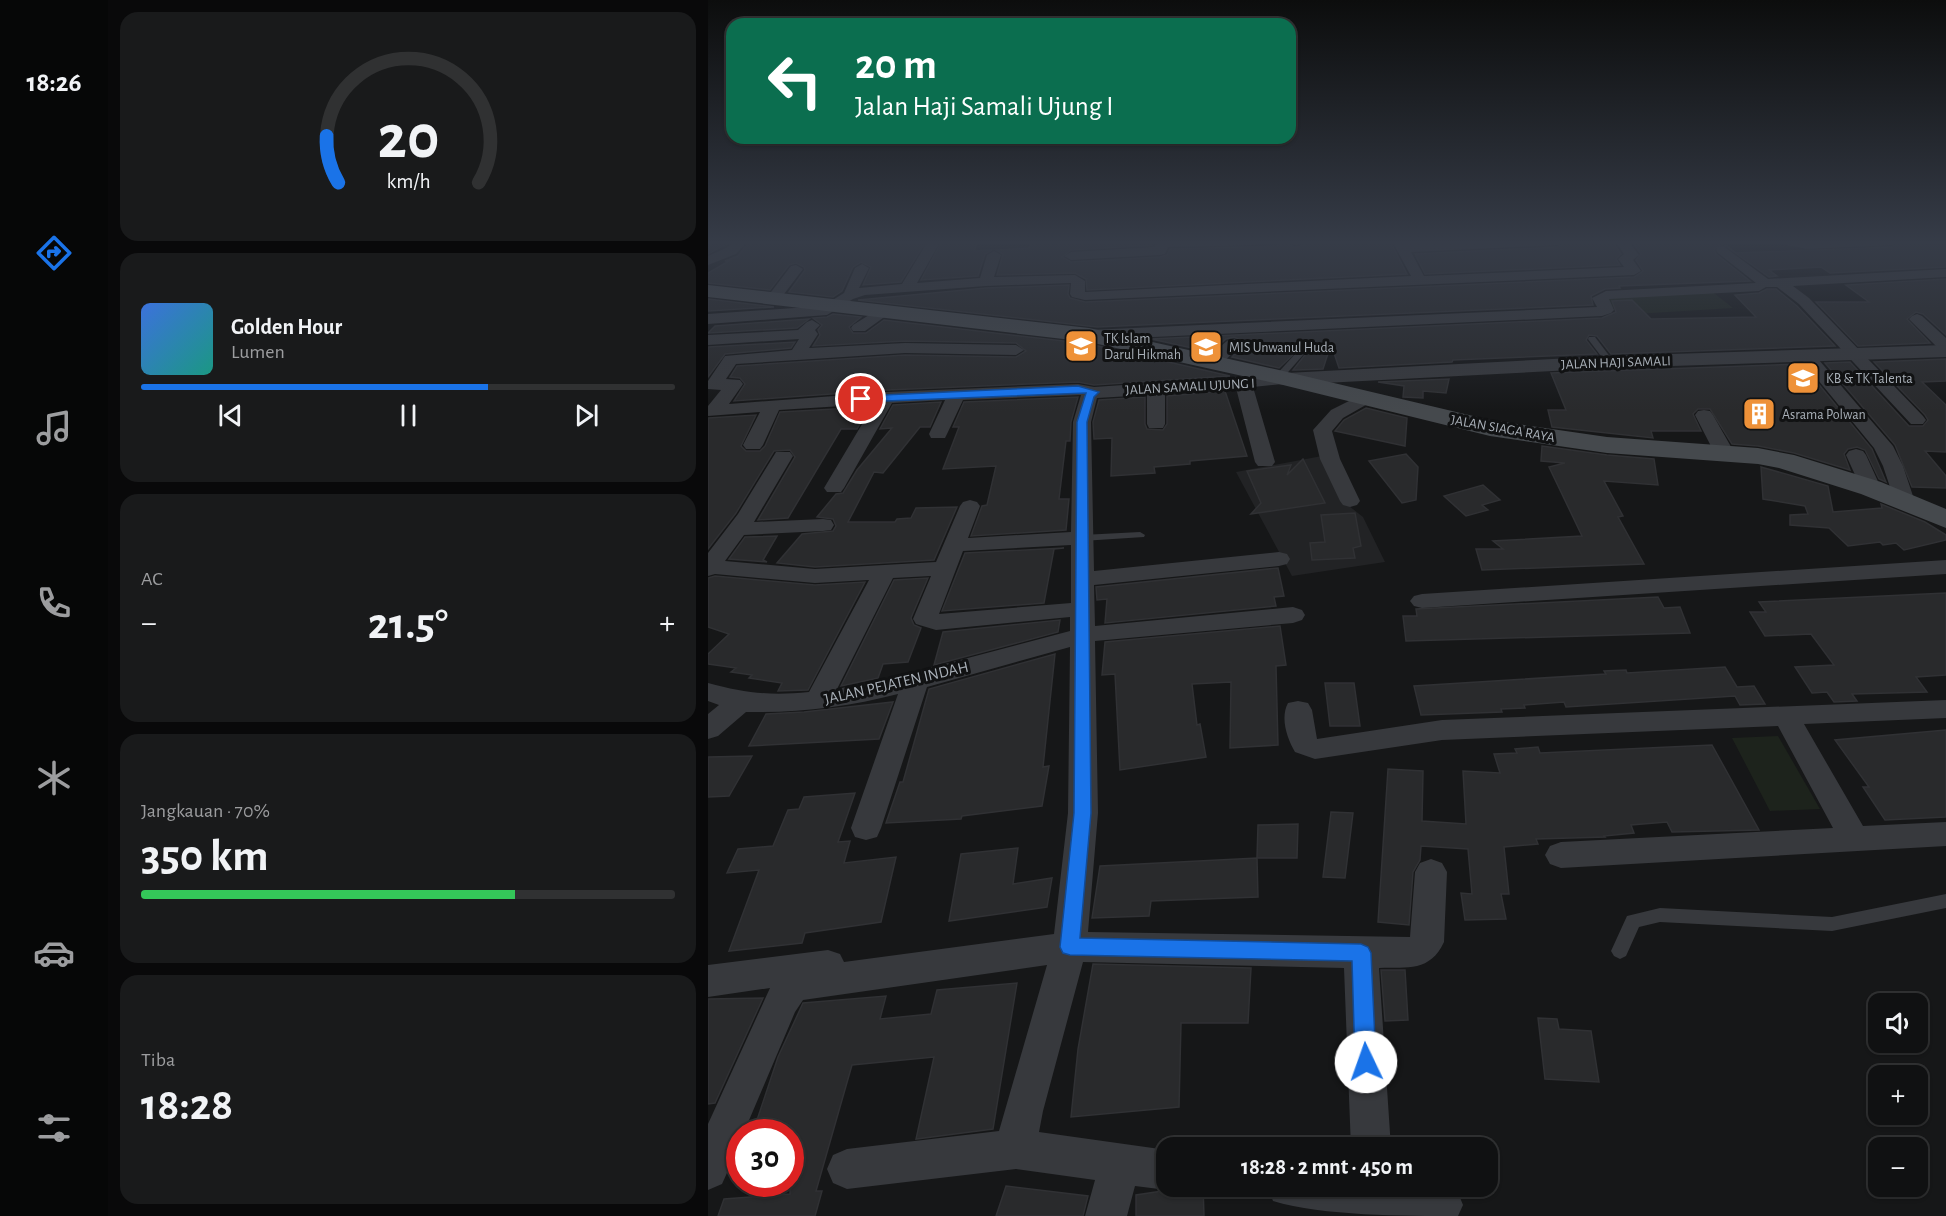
<!DOCTYPE html>
<html lang="id">
<head>
<meta charset="utf-8">
<style>
  body { margin:0; font-family:"Alegreya Sans",sans-serif; background:#191a1b; color:#f1f3f6; height:100vh; display:flex; flex-direction:column; font-size:22px; white-space:nowrap }
  * { box-sizing:border-box; margin:0 }
  p { font-size:20px; color:#9c9d9f }
  .icon { flex:none; width:33px; height:33px; fill:none; stroke:currentColor; stroke-width:2; stroke-linecap:round; stroke-linejoin:round }
  .map { position:relative; flex:1; overflow:hidden }
  .sheet { display:flex; flex-direction:column; gap:12px; padding:12px; background:#09090a; width:600px }
  .sheet>* { flex:none }
  .guide { position:absolute; left:18px; top:18px; width:570px; height:126px; border-radius:18px; box-shadow:0 2px 4px #0004,0 0 0 2px #303132; background:#0b6e4f; color:#fff; overflow:hidden }
  .tools { position:absolute; left:1160px; top:993px; display:grid; gap:12px }
  .tools a { display:grid; place-items:center; width:60px; height:60px; border-radius:12px; background:#101112; box-shadow:0 2px 4px #0004,0 0 0 2px #303132; font-size:30px }
  .speed { position:absolute; left:18px; top:1119px; display:flex; gap:12px; font-size:30px; font-weight:700; text-align:center }
  .speed>* { display:grid; place-content:center; width:78px; height:78px; border-radius:50%; background:#101112; box-shadow:0 2px 4px #0004,0 0 0 2px #303132; line-height:1 }
  .speed .limit { border:9px solid #d22; background:#fff; color:#111 }
  .pin { position:absolute; display:grid; place-items:center; width:51px; height:51px; color:#fff; margin:-26px; border:3px solid #fff; border-radius:50%; box-shadow:0 2px 6px #0007 }
  .me { position:absolute; width:66px; margin:-33px; rotate:357deg; stroke-linejoin:round; filter:drop-shadow(0 0 4px #0008) }
  .turn { display:flex; align-items:center; gap:21px; height:126px; padding:0 30px; font-size:27px }
  .turn .icon { width:78px; height:78px; stroke-width:2.5 }
  .turn b { display:block; font-size:42px; line-height:51px }
  .big { font-size:45px; font-weight:700; line-height:1.1 }
  .sheet .tile { flex:1; display:flex; flex-direction:column; justify-content:center; gap:9px; min-width:0; padding:0 21px; border-radius:18px; background:#191a1b }
  .sheet .dial { align-items:center; gap:0 }
  .dial svg { height:156px; overflow:visible; fill:none; stroke:#303132; stroke-width:7; stroke-linecap:round; text-anchor:middle }
  .dial text { fill:#f1f3f6; stroke:none }
  .song { display:flex; align-items:center; gap:18px }
  .cover { width:72px; height:72px; border-radius:9px; background:linear-gradient(135deg,hsl(220 70% 55%),hsl(170 70% 35%)) }
  .played { height:6px; border-radius:3px; background:linear-gradient(90deg,#1a73e8 65%,#303132 65%) }
  .keys { display:flex; justify-content:space-around; direction:ltr }
  .heat { display:flex; justify-content:space-between; align-items:center; font-size:33px; direction:ltr }
  .charge { height:9px; border-radius:4px; background:linear-gradient(90deg,#34c759 70%,#303132 0) }
  .trip { position:absolute; left:448px; top:1137px; width:342px; height:60px; border-radius:18px; background:#101112; box-shadow:0 2px 4px #0004,0 0 0 2px #303132; font-weight:700; line-height:60px; text-align:center }
  main { display:flex; flex:1; min-height:0 }
  .tab-bar { display:flex; flex-direction:column; width:108px; justify-content:space-around; align-items:center; background:#060707; color:#9c9d9f }
  .tab-bar .icon { width:42px; height:42px }
  .tab-bar .current { color:#1a73e8 }
  .tab-bar b { font-size:27px; color:#f1f3f6 }
  .map>svg:first-child { display:block }
  .built { fill:#222325 }
  .green { fill:#1d231c }
  .building { fill:#292a2c; stroke:#303134; stroke-width:1.5 }
  .lines { fill:none; stroke-linecap:round; stroke-linejoin:round }
  .service { fill:#37393d; fill-rule:evenodd }
  .minor { fill:#37393d; fill-rule:evenodd }
  .tertiary { fill:#37393d; fill-rule:evenodd }
  .secondary { fill:#45494d; fill-rule:evenodd }
  .route { fill:#1a73e8; stroke:#114b97; stroke-width:1.5 }
  .labels { text-anchor:middle; stroke-width:6; stroke-linejoin:round; paint-order:stroke }
  .far-poi-label { font-size:14px; fill:#a9b0b8; stroke:#111213; text-anchor:start }
  .far-street-label { font-size:14px; fill:#a9b0b8; stroke:#111213 }
  .street-label { font-size:16px; fill:#a9b0b8; stroke:#111213 }
</style>
</head>
<body>
<main>
<nav class="tab-bar">
<b>18:26</b>
<svg class="icon current" aria-label="directions" viewBox="0 0 24 24"><path d="M12 3l9 9-9 9-9-9zM9 14v-3h6M13 9l2 2-2 2"/></svg>
<svg class="icon" aria-label="music" viewBox="0 0 24 24"><path d="M9 18V5l10-2v13"/><circle cx="6" cy="18" r="3"/><circle cx="16" cy="16" r="3"/></svg>
<svg class="icon" aria-label="phone" viewBox="0 0 24 24"><path d="M5 4h4l2 5-3 2q2 4 5 5l2-3 5 2v4C11 20 4 13 5 4z"/></svg>
<svg class="icon" aria-label="climate" viewBox="0 0 24 24"><path d="M12 3v18M4 7l16 10M4 17L20 7"/></svg>
<svg class="icon" aria-label="car" viewBox="0 0 24 24"><path d="M5 17H2v-5l4-1 3-4h7l3 4 3 1v5h-3M9 17h6M6 11h13"/><circle cx="7" cy="17" r="2"/><circle cx="17" cy="17" r="2"/></svg>
<svg class="icon" aria-label="filters" viewBox="0 0 24 24"><path d="M4 7h16M4 17h16"/><circle cx="9" cy="7" r="2"/><circle cx="15" cy="17" r="2"/></svg>
</nav>
<section class="sheet">
<div class="tile dial"><svg viewBox="0 0 100 80">
<path d="M14 69A42 42 0 1 1 86 69"/>
<path d="M14 69A42 42 0 0 1 8 45" stroke="#1a73e8"/>
<text x="50" y="56" font-size="32" font-weight="700">20</text>
<text x="50" y="72" font-size="11">km/h</text>
</svg></div>
<div class="tile">
<div class="song"><i class="cover"></i><div><b>Golden Hour</b><p>Lumen</p></div></div>
<div class="played"></div>
<div class="keys"><svg class="icon" aria-label="previous" viewBox="0 0 24 24"><path d="M18 5L8 12l10 7zM5 5v14"/></svg><svg class="icon" aria-label="pause" viewBox="0 0 24 24"><path d="M8 5v14M16 5v14"/></svg><svg class="icon" aria-label="next" viewBox="0 0 24 24"><path d="M6 5l10 7-10 7zM19 5v14"/></svg></div>
</div>
<div class="tile"><p>AC</p>
<div class="heat"><a>−</a><b class="big">21.5°</b><a>+</a></div>
</div>
<div class="tile"><p>Jangkauan · 70%</p><b class="big">350 km</b><div class="charge"></div></div>
<div class="tile"><p>Tiba</p><b class="big">18:28</b></div>
</section>
<div class="map">
<svg width="1238" height="1216" viewBox="0 0 1238 1216">
  <rect width="100%" height="100%" fill="#161718"/>
  <path class="built" d="M614,456L636,502L655,517L677,562L584,576L528,472Z"/>
  <g class="green">
    <path d="M1002,290L1025,308L912,315L893,296Z"/>
    <path d="M1070,736L1112,809L1062,811L1024,738Z"/>
  </g>
  <g class="building">
    <path d="M0,241H24L0,254Z"/>
    <path d="M42,241H218L193,282L155,285L163,267L153,262L145,267L134,291L125,297L81,292L97,270L96,267L88,263L81,265L62,290L0,283V273L21,261H17L30,256Z"/>
    <path d="M234,241H270L266,251L284,250L277,254L270,276L213,280Z"/>
    <path d="M324,241H447L445,245L363,250L354,257L363,262L452,257L459,255L462,249L570,246L569,244H581L586,247L595,246L598,241H682L699,274L379,290L378,279L367,273L289,275L295,254L288,250L321,248Z"/>
    <path d="M923,241H1013L1028,253L1184,247L1190,244L1238,243V267L1122,273L1113,267L1061,270L1069,276L1061,277L1015,244L1006,249L1008,254L1042,281L911,286L912,288L897,289L883,296L885,305L389,327L150,300L278,288L361,285L360,294L362,298L377,302L926,277L935,271L928,260L933,254Z"/>
    <path d="M855,244H906L913,254L908,259L912,265L717,274L707,254L850,247Z"/>
    <path d="M1238,279V335L1215,314L1208,312L1199,319L1222,343L1150,346L1108,302H1161L1138,285Z"/>
    <path d="M1059,289H1068L1089,306L1127,346L903,354L889,336L881,335L878,340L889,354L745,360L744,362L631,368L623,344L615,369L588,370H585L597,355L589,351L571,368L524,357L535,345L533,340L526,337L518,339L502,352L443,339L894,318L908,312L904,301L924,300L943,319L1048,317L1027,295L1051,293Z"/>
    <path d="M0,299L66,307L0,311Z"/>
    <path d="M125,314L153,317L141,327L145,333H158L176,320L381,344L522,376L386,385L370,382L179,390L26,401L37,384L32,378L22,377L29,366L197,355L308,357L318,351L308,343L197,341L105,346L112,335L110,330L114,325L105,318L119,317Z"/>
    <path d="M101,319L89,328L0,333L7,326Z"/>
    <path d="M87,342L83,348L17,354L0,377V347Z"/>
    <path d="M1238,359V381L1214,382L1238,405V452L1217,451L1238,476V488L1204,487L1187,445L1117,363L1142,362L1201,426H1215L1220,420L1217,415L1166,362Z"/>
    <path d="M1094,364L1164,449L1178,482L1171,479L1157,450L1149,447L1140,449L1136,454L1142,470L1086,453L1050,446L1024,444L1002,409H990L985,414L993,431H943L945,438L844,427L840,410H858L843,373Z"/>
    <path d="M741,379L738,393L715,391V398L695,397L696,386L670,382Z"/>
    <path d="M517,391L539,456L482,461V464L446,467L447,473L403,476L404,438L386,439L385,422L391,400L437,397V424L439,429L455,430L459,424V396Z"/>
    <path d="M370,397L363,422L362,441H358L351,499H361L358,530L263,536L274,506L279,505L288,466L235,469L251,427H245L256,402Z"/>
    <path d="M233,402L222,427H212L175,473L166,472L140,522H187L189,519L203,518L208,508L249,507L226,560L107,567L69,563L94,534L125,531L128,526L125,519L109,517L128,494L135,493L149,470L184,428L172,429L185,405Z"/>
    <path d="M162,407L149,429H133L80,518L50,520L87,457L82,450L66,451L28,513L0,549V418L48,415L33,446L38,451H52L57,446L72,412Z"/>
    <path d="M658,408L699,418L697,446L627,431L636,420Z"/>
    <path d="M834,446L899,455L946,459L950,485L896,481L915,516L910,517L936,564L774,570L768,549H795L785,541L874,536L841,467L857,463L833,461Z"/>
    <path d="M698,454L710,467L708,500L694,503L661,461Z"/>
    <path d="M595,459L617,503L543,514L553,503L539,471L583,465L579,475Z"/>
    <path d="M1053,467L1120,486L1125,512L1174,508L1173,504L1217,522L1238,535V540L1196,550L1188,543L1175,545L1172,542L1140,546L1121,528L1082,525V515L1100,514L1097,506L1055,499Z"/>
    <path d="M775,485L792,500L774,505L780,510L758,516L736,496Z"/>
    <path d="M647,513L653,546L645,548L647,558L604,560L602,543L617,542L613,515Z"/>
    <path d="M69,536L55,560L59,562L21,559L37,537Z"/>
    <path d="M356,548L346,549L336,603L234,611L257,553Z"/>
    <path d="M570,568L576,596L566,597L568,606L397,623L399,599L389,600L388,587Z"/>
    <path d="M7,576L107,585L157,582L100,690L70,691L74,683L41,678L44,675L23,672L28,668L0,664V654L21,634L0,627V578Z"/>
    <path d="M220,578L203,618L206,625L213,628L200,662L175,664L170,678L133,686L186,580Z"/>
    <path d="M1238,593V675L1208,677L1219,692L1144,694L1149,701L1126,702L1119,692L1104,693L1087,667L1126,665L1103,634L1057,636L1042,612H1058L1051,602Z"/>
    <path d="M950,597L956,608L972,607L982,633L698,641L695,616H709L708,609Z"/>
    <path d="M352,620L350,632L226,665L235,632Z"/>
    <path d="M572,626L578,665L568,666L570,745L522,748L523,682L484,684L489,725L492,724L498,757L412,770L407,674L394,675L397,642Z"/>
    <path d="M347,654L335,767L341,766L334,806L254,816L253,819L178,823L192,782H195L221,689Z"/>
    <path d="M1017,667L1029,687L1046,686L1057,704L1032,705L1027,696L858,707L856,702L816,705L817,708L793,709L794,712L713,715L706,686L898,674L896,671L918,670L919,673Z"/>
    <path d="M617,683H646L652,726H622Z"/>
    <path d="M185,702L171,739L41,746L58,714L96,712Z"/>
    <path d="M1238,730V817L1177,820L1155,787H1161L1127,740Z"/>
    <path d="M1004,745L1051,830L964,832L959,822L923,825L926,833L896,836L897,837L828,839L830,844L796,847L801,894H793L798,919L757,920L753,893L764,894L760,849L713,846L712,860L705,872L701,925L670,922L680,769L715,771L714,821L758,824L755,771L792,773L786,754L809,753L807,749L830,747L832,753Z"/>
    <path d="M44,756L21,796L0,797V757Z"/>
    <path d="M147,793L130,842L142,841L136,863L188,857L173,922L97,933L94,943L21,951L51,870L19,873L30,849L65,846L80,810L91,809L96,797Z"/>
    <path d="M623,812L645,813L637,878L615,877Z"/>
    <path d="M590,824L589,858H549L550,825Z"/>
    <path d="M310,848L305,884L344,878L339,907L241,921L253,854Z"/>
    <path d="M549,858L550,897L443,901L441,916L384,918L392,866Z"/>
    <path d="M385,964L543,968L540,1023H473L471,1107L363,1117L370,1049Z"/>
    <path d="M673,970H697L700,1020L677,1021Z"/>
    <path d="M309,983L285,1129L208,1139L226,1057L144,1065L108,1191H114L107,1216H10L16,1199L82,1194V1132H45L70,1057L95,1003L178,996L172,1019L223,1014L229,990Z"/>
    <path d="M55,998L7,1103L0,1104V999Z"/>
    <path d="M830,1018L849,1019L851,1029L883,1031L891,1082L837,1079Z"/>
    <path d="M298,1186L380,1196L375,1216H288Z"/>
    <path d="M488,1186H495L496,1216H428V1195Z"/>
  </g>
  <g class="lines">
    <g class="service">
      <path d="M881,337H887L906,362L905,364H899L880,339Z"/>
      <path d="M588,353L595,355L574,379H568V375Z"/>
      <path d="M432,532L437,535L436,537L374,541L369,538L374,535Z"/>
      <path d="M1238,894V908L1124,931L952,922L931,927L918,956L912,959L906,956L903,951L919,916L952,908L1124,917Z"/>
    </g>
    <g class="minor">
      <path d="M27,241H40L28,254L0,265V256L18,248Z"/>
      <path d="M220,241L232,242L209,283L272,278L279,255L286,251L293,255L286,277L367,275L377,281V292L703,276L684,241H696L698,244L768,241H856L850,245L703,252L716,276L916,267L910,259L916,254L907,241H920L931,255L925,260L933,271L926,275L377,300L364,297L362,294L363,283L278,286L157,295L145,299L119,315L0,324V314L115,306L136,293L147,268L154,264L161,268L151,288L194,284Z"/>
      <path d="M449,241H552L546,245L460,247L457,254L452,255L363,260L356,256L363,252L446,247Z"/>
      <path d="M580,241H596L595,244L586,245Z"/>
      <path d="M1073,241H1190L1184,245L1099,249L1074,244Z"/>
      <path d="M1015,246L1060,279L1238,269V277L1085,286L1101,298L1215,416L1218,420L1215,424H1203L1091,304L1069,287H1058L1051,291L901,299L906,310L903,313L894,316L381,340L373,335L381,330L889,307L884,298L898,291L1048,283L1010,253L1008,250L1010,247Z"/>
      <path d="M88,265L95,269L70,302H60L58,299L60,296L83,266Z"/>
      <path d="M174,307L179,309L182,312L179,315L157,331H145L143,328L145,325Z"/>
      <path d="M1209,314L1214,316L1238,338V352L1232,350L1201,319L1204,316Z"/>
      <path d="M104,320L112,325L107,330L110,334L101,348L197,343L308,345L316,350L308,355L197,353L28,364L18,379L32,380L35,384L21,404L179,392L370,384L386,387L578,374L584,375L587,379L584,383L545,387L567,462L564,466H550L547,462L528,388L457,394V424L455,428H441L439,424V395L389,398L383,422L386,571L571,552L579,554L582,559L579,564L571,566L386,585L387,626L585,607L594,610L597,615L594,620L585,623L387,641L390,813L380,932L702,937L707,872L712,863L723,859L734,863L739,872L736,942C722,972 700,967 671,968L683,1148H643L636,968L375,962L335,1111L331,1132L459,1150V1186H469L459,1190L427,1186L419,1216H377L387,1180L308,1169L139,1189L125,1183L119,1169L125,1155L139,1149L291,1131L339,965L95,1000L87,1012L36,1132H32V1144L14,1184L0,1190V1124L62,988L0,997V965L120,950L132,954L136,962L346,934L360,813L362,647L219,687L173,828L169,837L158,840L147,837L143,828L190,694C140,707 90,713 38,712L10,736L0,739V714L11,705L0,701V683C37,693 63,696 101,692L161,580L107,583L7,574L0,576V553L30,514L68,452H82L85,456L46,522L115,519L123,520L126,525L123,530L115,531L36,535L17,561L107,569L228,562L252,506L255,502L262,500L269,502L272,506L260,538L363,532L365,422L373,395L255,400L239,434L237,438H223L221,434L237,400L184,403L136,488L133,492H119L116,488L166,404L71,410L55,445L52,449H38L35,445L52,412L0,416V406L13,390L0,389V381L17,356L84,350L91,339L0,345V335L90,330L99,322ZM363,545V603L231,614L255,551ZM223,576L205,619L208,624L228,630L362,617V631L184,678L129,689L185,578Z"/>
      <path d="M525,339L531,341L533,344L531,347L511,366H499L497,362L499,358L519,341Z"/>
      <path d="M1098,350L1104,352L1185,446L1195,466L1207,502L1204,506L1197,508L1190,506L1187,502L1175,466L1166,448L1092,358L1090,355Z"/>
      <path d="M657,393L663,394L666,398L663,402L635,418L624,431L632,459L652,501L649,505L642,507L635,505L632,501L612,459L605,430L623,410Z"/>
      <path d="M996,410L1002,411L1005,415L1026,452L1023,456H1009L1006,452L987,415L990,411Z"/>
      <path d="M1148,449L1155,451L1158,455L1173,488L1170,492H1156L1153,488L1138,455L1141,451Z"/>
      <path d="M1238,560V574L714,608L706,606L702,601L706,596L714,594Z"/>
      <path d="M1238,700V718L1096,724L1155,826L1238,822V846L853,868L842,864L837,855L842,846L853,842L1125,828L1070,726L734,740L607,759L587,752C579,738 572,718 580,703L590,701L600,703L604,710L609,739L734,720Z"/>
      <path d="M559,1186H740L749,1190L755,1205L750,1216C696,1216 615,1216 565,1201Z"/>
    </g>
    <path class="tertiary" d="M1238,345V357L902,368L578,385L570,384L567,379L570,374L578,373L902,356Z"/>
    <path class="secondary" d="M0,285L381,328L571,370L782,420L899,437L1050,448L1086,455L1173,482L1238,509V528L1153,494L1071,468L1050,464L899,453L782,436L571,384L381,342L0,297Z"/>
  </g>
  <linearGradient id="sky" x2="0" y2="1"><stop stop-color="#0c0d0d"/><stop offset="0.59" stop-color="#363c48"/><stop offset="1" stop-color="#363c48" stop-opacity="0"/></linearGradient>
  <rect width="1238" height="411" fill="url(#sky)"/>
  <path class="route" d="M370,386L391,392L386,397L379,422L383,813L372,938L653,944L660,947L663,953L668,1062L665,1069L658,1072L650,1069L647,1062L644,961L362,955L355,953L352,947L366,813L369,422L378,393L153,402L148,399L153,396Z"/>
  <defs>
    <g id="school-square" transform="scale(1.725)"><rect x="-9" y="-9" width="18" height="18" rx="4" fill="#ee9138" stroke="#111213"/><path d="M0-5L7-2L0 1L-7-2ZM-4 1L0 2.5L4 1V4Q0 6-4 4Z" fill="#fff"/></g>
    <g id="building-square" transform="scale(1.725)"><rect x="-9" y="-9" width="18" height="18" rx="4" fill="#ee9138" stroke="#111213"/><path d="M-4-6H4V6H1V3H-1V6H-4ZM-2.5-4.3h1.7v1.8h-1.7ZM.8-4.3h1.7v1.8H.8ZM-2.5-1h1.7V.8h-1.7ZM.8-1h1.7V.8H.8Z" fill="#fff"/></g>
  </defs>
  <g fill-rule="evenodd">
    <use href="#school-square" x="373" y="346"/>
    <use href="#school-square" x="498" y="347"/>
    <use href="#school-square" x="1095" y="378"/>
    <use href="#building-square" x="1051" y="414"/>
  </g>
  <g class="labels">
    <g class="far-poi-label">
      <text x="396" y="343">TK Islam<tspan x="396" dy="16">Darul Hikmah</tspan></text>
      <text x="521" y="352">MIS Unwanul Huda</text>
      <text x="1118" y="383">KB &amp; TK Talenta</text>
      <text x="1074" y="419">Asrama Polwan</text>
    </g>
    <g class="far-street-label">
      <text transform="translate(908 362) rotate(-2)" y="5">JALAN HAJI SAMALI</text>
      <text transform="translate(482 386) rotate(-3)" y="5">JALAN SAMALI UJUNG I</text>
      <text transform="translate(795 428) rotate(10)" y="5">JALAN SIAGA RAYA</text>
    </g>
    <g class="street-label">
      <text transform="translate(188 682) rotate(-13)" y="6">JALAN PEJATEN INDAH</text>
    </g>
  </g>
</svg>
<div class="tools">
<a><svg class="icon" aria-label="sound" viewBox="0 0 24 24"><path d="M4 9h4l5-4v14l-5-4H4zM17 9q2 3 0 6"/></svg></a>
<a>+</a>
<a>−</a>
</div>
<div class="speed"><div class="limit">30</div></div>
<div class="pin" style="left:153px;top:399px;background:#d93025"><svg class="icon" aria-label="arrive" viewBox="0 0 24 24"><path d="M6 21V4h12l-3 4 3 4H6"/></svg></div>
<svg class="me" style="left:658px;top:1062px" viewBox="-20 -20 40 40"><circle r="19" fill="#fff"/><path d="M0-13L10 11 0 6-10 11z" fill="#1a73e8"/></svg>
<div class="trip">18:28 · 2 mnt · 450 m</div>
<div class="guide">
<div class="turn"><svg class="icon" aria-label="left" viewBox="0 0 24 24"><path d="M17 20v-9H6M10 6l-5 5 5 5"/></svg><div><b>20 m</b>Jalan Haji Samali Ujung I</div></div>
</div>
</div>
</main>
</body>
</html>
